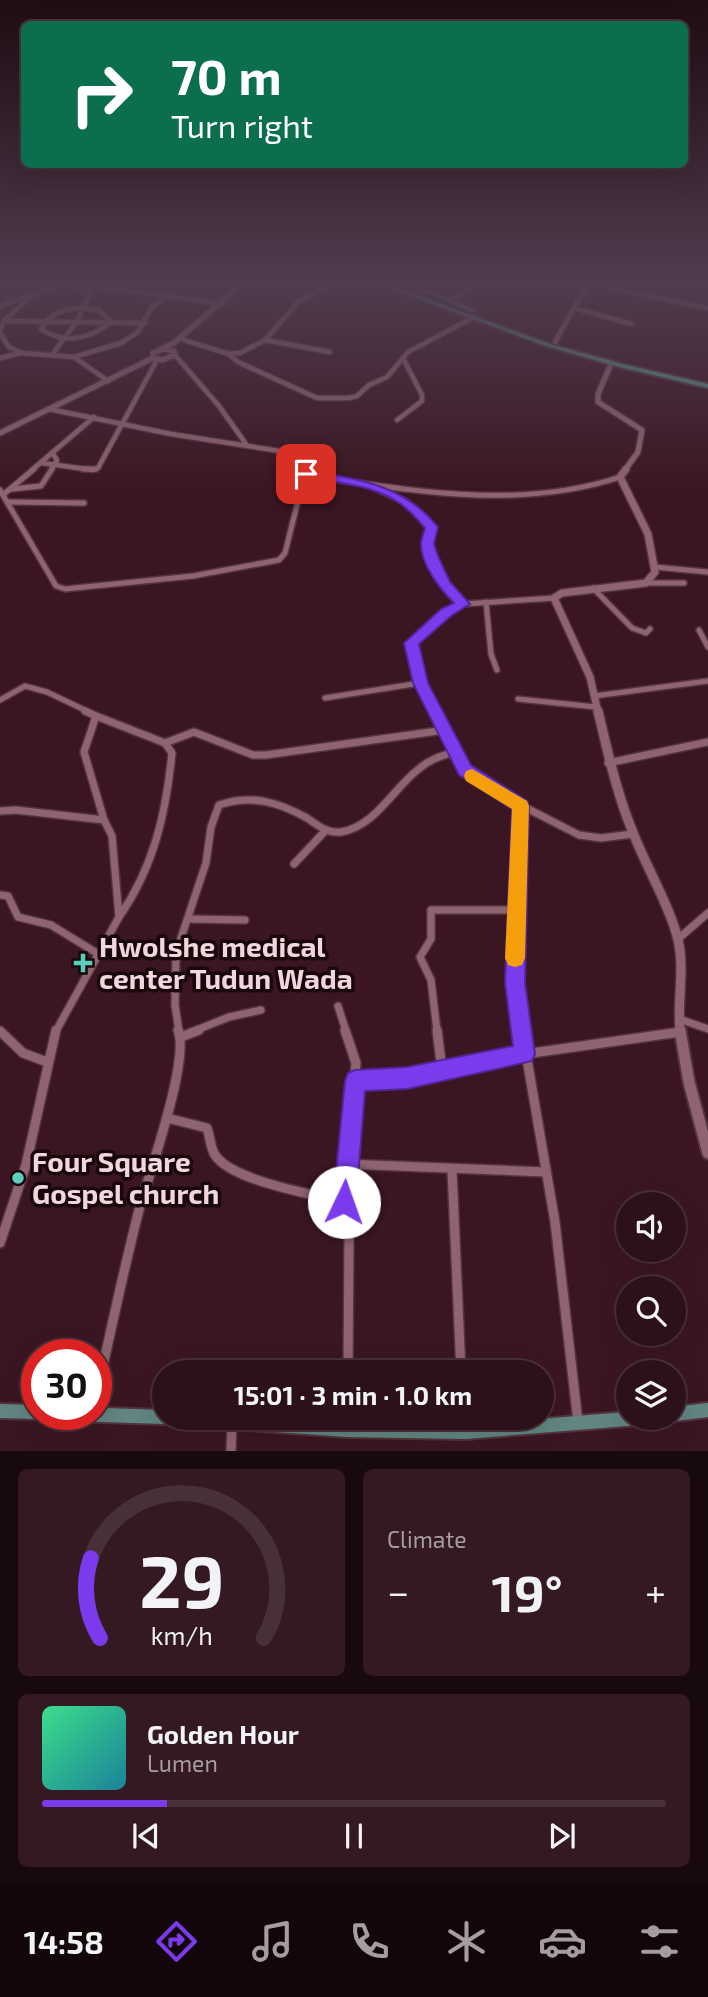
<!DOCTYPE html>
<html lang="en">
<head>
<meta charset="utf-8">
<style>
  body { margin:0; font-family:"Exo 2",sans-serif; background:#341923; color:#f1f3f6; height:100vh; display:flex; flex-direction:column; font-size:26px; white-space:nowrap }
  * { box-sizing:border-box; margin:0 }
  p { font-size:23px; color:#a69da2 }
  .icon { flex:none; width:38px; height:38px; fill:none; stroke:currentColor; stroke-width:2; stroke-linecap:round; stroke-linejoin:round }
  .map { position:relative; height:1451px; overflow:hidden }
  .drawer { display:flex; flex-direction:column; gap:18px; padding:18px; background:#18090e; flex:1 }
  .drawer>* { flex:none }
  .guide { position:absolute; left:21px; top:21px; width:667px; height:147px; border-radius:10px; box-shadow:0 7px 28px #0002,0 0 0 2px #483039; background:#0b6e4f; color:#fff; overflow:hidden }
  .controls { position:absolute; left:616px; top:1192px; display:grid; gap:14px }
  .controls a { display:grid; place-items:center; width:70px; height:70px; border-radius:50%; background:#2c101a; box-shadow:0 7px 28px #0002,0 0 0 2px #483039; font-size:35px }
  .speed { position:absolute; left:21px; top:1339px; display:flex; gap:14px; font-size:35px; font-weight:700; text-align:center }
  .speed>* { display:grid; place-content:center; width:91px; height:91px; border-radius:50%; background:#2c101a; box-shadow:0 7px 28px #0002,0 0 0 2px #483039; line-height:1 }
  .speed .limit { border:10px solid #d22; background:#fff; color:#111 }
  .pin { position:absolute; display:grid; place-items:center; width:60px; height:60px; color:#fff; margin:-30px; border-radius:14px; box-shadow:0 4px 10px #0006 }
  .me { position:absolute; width:77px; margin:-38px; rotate:3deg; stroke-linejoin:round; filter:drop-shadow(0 0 5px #0008) }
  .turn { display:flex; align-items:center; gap:24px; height:147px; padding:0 35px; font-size:32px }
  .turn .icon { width:91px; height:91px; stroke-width:2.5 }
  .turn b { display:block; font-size:49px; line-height:60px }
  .big { font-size:52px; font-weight:700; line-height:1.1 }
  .drawer .card { flex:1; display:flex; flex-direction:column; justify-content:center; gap:10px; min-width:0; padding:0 24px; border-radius:10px; background:#341923 }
  .drawer .dial { align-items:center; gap:0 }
  .dial svg { height:182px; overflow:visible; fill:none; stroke:#483039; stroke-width:7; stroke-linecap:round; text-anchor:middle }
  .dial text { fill:#f1f3f6; stroke:none }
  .song { display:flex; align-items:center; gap:21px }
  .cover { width:84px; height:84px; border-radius:10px; background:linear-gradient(135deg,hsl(150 70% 55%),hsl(190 70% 35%)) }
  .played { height:7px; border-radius:4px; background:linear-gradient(90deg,#7c3aed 20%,#483039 20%) }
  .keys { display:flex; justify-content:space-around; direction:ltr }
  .heat { display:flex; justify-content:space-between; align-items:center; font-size:38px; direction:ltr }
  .drawer .tiles { flex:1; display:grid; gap:18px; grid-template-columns:1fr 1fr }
  .card:last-child { grid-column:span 2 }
  .trip { position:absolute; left:152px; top:1360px; width:402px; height:70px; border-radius:35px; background:#2c101a; box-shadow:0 7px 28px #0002,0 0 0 2px #483039; font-weight:700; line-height:70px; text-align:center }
  .tabs { display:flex; height:112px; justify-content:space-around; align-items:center; background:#12060a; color:#a69da2 }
  .tabs .icon { width:49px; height:49px }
  .tabs .current { color:#7c3aed }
  .tabs b { font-size:32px; color:#f1f3f6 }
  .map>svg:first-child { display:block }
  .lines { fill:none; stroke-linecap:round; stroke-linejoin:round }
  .minor-far3-casing { stroke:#52343e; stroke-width:7 }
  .minor-far2-casing { stroke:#52343e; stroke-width:8 }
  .minor-far1-casing { stroke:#52343e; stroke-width:10 }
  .minor-casing { stroke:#52343e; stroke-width:12 }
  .tertiary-far3-casing { stroke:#52343e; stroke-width:8 }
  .tertiary-far2-casing { stroke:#52343e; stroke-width:10 }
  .tertiary-far1-casing { stroke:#52343e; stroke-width:12 }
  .tertiary-casing { stroke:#52343e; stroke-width:15 }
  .primary-casing { stroke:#52343e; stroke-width:18 }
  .trunk-casing { stroke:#52343e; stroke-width:4 }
  .minor-far3 { stroke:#8f636f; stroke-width:4.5 }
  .minor-far2 { stroke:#8f636f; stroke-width:5 }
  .minor-far1 { stroke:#8f636f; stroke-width:7 }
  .minor { stroke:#8f636f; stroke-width:9 }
  .tertiary-far3 { stroke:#8f636f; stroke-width:5 }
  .tertiary-far2 { stroke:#8f636f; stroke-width:7 }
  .tertiary-far1 { stroke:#8f636f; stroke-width:9 }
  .tertiary { stroke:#8f636f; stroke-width:11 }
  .primary { stroke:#628682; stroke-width:14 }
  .trunk { fill:#539288; fill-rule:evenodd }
  .route { fill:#7c3aed; stroke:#51269a; stroke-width:2 }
  .slow { fill:#f59e0b }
  .poi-dot { fill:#5bcebc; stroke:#18080c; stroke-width:2.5 }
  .labels { text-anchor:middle; stroke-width:7; stroke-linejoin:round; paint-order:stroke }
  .near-poi-label { font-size:28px; font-weight:bold; fill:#f1d7dd; stroke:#18080c; text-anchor:start }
</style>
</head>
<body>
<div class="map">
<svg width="708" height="1451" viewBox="0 0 708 1451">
  <rect width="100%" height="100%" fill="#3b1622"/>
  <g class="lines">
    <g class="minor-far3-casing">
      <g id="minor-far3">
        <path d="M61,286H76"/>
        <path d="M95,286L223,304"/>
        <path d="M603,286L708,308"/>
        <path d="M73,287L95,288"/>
        <path d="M451,299L474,286"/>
        <path d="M0,306L57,286"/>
        <path d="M81,308L99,310L111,322C90,339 64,345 41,329C51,313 63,309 81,308Z"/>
        <path d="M574,308L632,324"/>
        <path d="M4,321L145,323"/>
        <path d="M0,329L4,321L30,297"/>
        <path d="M0,333L9,347L22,353L74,357L121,343L138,332L151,308L166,296"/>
        <path d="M184,340L229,354L240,353L265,340L299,301L328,286"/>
        <path d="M265,340L330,352"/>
        <path d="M555,342L586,286"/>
        <path d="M229,354L238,362L317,398H349L357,396L369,385L387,377L408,352L474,317"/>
        <path d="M52,355L77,321L92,288"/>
        <path d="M175,355L219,406L246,444"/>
        <path d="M74,357L108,381"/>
        <path d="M0,358L20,353"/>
        <path d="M49,409L171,434L305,455L306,470"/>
        <path d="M397,420L422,401V395L403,358"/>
        <path d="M42,463L93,470L98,468L157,360"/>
        <path d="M32,470L94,417"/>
        <path d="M51,470L57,460L53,454"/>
      </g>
    </g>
    <g class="minor-far2-casing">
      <g id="minor-far2">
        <path d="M83,469H96"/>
        <path d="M305,475C409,490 518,511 620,477"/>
        <path d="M375,488L406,502L432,527C421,560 441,581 463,604"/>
        <path d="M12,489L41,486L52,469"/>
        <path d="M0,490L56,586L65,589L193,576L279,560L285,553L306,469"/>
        <path d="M4,494L34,469"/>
        <path d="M8,502L84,503"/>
        <path d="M655,567L708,572"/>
        <path d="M646,583H684"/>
        <path d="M593,588L632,628L646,633L650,629"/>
        <path d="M486,602L491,654L497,670"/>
        <path d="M699,630L708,647"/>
        <path d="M594,696L708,681"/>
        <path d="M325,698L420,683"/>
        <path d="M518,699L596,707"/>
        <path d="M0,700L25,686L47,692L89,712"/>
        <path d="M435,712L417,669L411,643L455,607L463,604L554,598"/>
      </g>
    </g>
    <g class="minor-far1-casing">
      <g id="minor-far1">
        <path d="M434,711L465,769L505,797L579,835L601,838L633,834"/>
        <path d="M96,716L165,743L172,753C166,813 154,867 119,917"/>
        <path d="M165,743L194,732L253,755H266L445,730"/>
        <path d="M608,763L708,742"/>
        <path d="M521,806L515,983L522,1031"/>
        <path d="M0,811L16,810L104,820"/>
        <path d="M294,864L326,830"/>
        <path d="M0,895L8,896L18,917L51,925L100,955"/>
        <path d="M189,919L245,920"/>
        <path d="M678,939L708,913"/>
        <path d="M338,1006L346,1031"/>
        <path d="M679,1019L708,1029"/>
        <path d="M56,1031L119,917L112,836L104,820L84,752L96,716L85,711"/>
        <path d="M179,1031L175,1005L176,953L206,863L211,827L219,805C251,794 278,802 307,818C317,825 328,834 341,832C376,826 394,787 420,768C430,759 442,756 454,752"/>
        <path d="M194,1031L229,1017L261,1010"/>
        <path d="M437,1031L431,980L420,957L431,939V910H517"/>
      </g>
    </g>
    <g class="minor-casing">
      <g id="minor">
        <path d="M345,1030L356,1063L344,1202L349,1233L348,1372"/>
        <path d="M437,1030L442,1070"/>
        <path d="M522,1030L555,1222L578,1422"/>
        <path d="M0,1031L23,1053L47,1062"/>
        <path d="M181,1037L199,1030"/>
        <path d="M356,1081L407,1078L525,1054L680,1032"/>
        <path d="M167,1118L207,1128C210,1136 210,1147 215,1155C232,1181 313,1194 344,1202"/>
        <path d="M346,1164L546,1172"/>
        <path d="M452,1170L461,1372"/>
        <path d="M0,1243L26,1165L56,1030"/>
        <path d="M96,1397C110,1335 123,1272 139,1210C149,1174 190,1060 178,1030"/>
        <path d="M348,1418V1430"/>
        <path d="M464,1418L465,1430"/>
        <path d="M231,1451L232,1423"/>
      </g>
    </g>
    <g class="tertiary-far3-casing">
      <g id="tertiary-far3">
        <path d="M163,349L174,351L175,355L162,360L153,358V353Z"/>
        <path d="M159,350L174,343L239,286"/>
        <path d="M611,364L598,394V402L642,430L638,452L625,470"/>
        <path d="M0,433L153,358"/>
      </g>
    </g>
    <g class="tertiary-far2-casing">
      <path id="tertiary-far2" d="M598,712L590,677L554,598L562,593L646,583L655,572L648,534L620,477L626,469"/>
    </g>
    <g class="tertiary-far1-casing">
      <path id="tertiary-far1" d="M598,711C608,753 617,795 634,835C646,866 671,909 678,940C685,969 677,1001 680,1031"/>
    </g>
    <g class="tertiary-casing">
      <path id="tertiary" d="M680,1030L689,1082L708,1153"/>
    </g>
    <g class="primary-casing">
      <g id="primary">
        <path d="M0,1411L37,1412"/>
        <path d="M71,1414L164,1417"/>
        <path d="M674,1414L708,1410"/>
        <path d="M177,1418L348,1430L465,1432L639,1418"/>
      </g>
    </g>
    <g class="trunk-casing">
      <g id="trunk">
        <path d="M384,286H392L550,344L623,364L708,384V388L619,367L546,346Z"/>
        <path d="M412,286H420L477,311L472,312Z"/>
      </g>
    </g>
    <use href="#minor-far3" class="minor-far3"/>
    <use href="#minor-far2" class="minor-far2"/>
    <use href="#minor-far1" class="minor-far1"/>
    <use href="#minor" class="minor"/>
    <use href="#tertiary-far3" class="tertiary-far3"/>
    <use href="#tertiary-far2" class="tertiary-far2"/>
    <use href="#tertiary-far1" class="tertiary-far1"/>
    <use href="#tertiary" class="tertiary"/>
    <use href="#primary" class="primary"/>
    <use href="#trunk" class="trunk"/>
  </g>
  <linearGradient id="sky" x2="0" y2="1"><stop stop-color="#200c13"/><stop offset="0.58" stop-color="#4f3c4f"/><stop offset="1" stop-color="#4f3c4f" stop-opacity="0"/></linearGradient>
  <rect width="708" height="489" fill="url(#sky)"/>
  <path class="route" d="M306,470C356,479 404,484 438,527L434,544L438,556L450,582L470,604L451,616L419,644L428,683L471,765L527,801L529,806L525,983L535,1054L532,1061L407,1089L365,1091L356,1202L352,1210L344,1214L336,1210L333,1202L345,1081L348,1073L355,1070L407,1067L513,1046L505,983L512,809L459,775L413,683L404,643L441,609L454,603C440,589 421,565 421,544C421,539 424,532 425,528C418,520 410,511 402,505C373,483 335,484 301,476V471Z"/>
  <path class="slow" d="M472,769L527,801L529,806L525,958L522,965L515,967L508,965L505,958L512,809L466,781L464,776L466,771Z"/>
  <g class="poi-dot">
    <path d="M79.5 952.5h7v7h7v7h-7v7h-7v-7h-7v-7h7z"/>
    <circle cx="18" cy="1178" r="7"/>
  </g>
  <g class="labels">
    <g class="near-poi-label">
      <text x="99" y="957">Hwolshe medical<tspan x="99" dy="32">center Tudun Wada</tspan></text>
      <text x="32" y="1172">Four Square<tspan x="32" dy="32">Gospel church</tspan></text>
    </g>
  </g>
</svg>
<div class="controls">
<a><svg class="icon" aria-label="sound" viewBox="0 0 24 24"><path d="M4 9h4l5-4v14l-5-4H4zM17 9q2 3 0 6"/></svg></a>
<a><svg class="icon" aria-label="search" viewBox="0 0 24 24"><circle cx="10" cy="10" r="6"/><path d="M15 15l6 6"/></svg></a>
<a><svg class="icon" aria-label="layers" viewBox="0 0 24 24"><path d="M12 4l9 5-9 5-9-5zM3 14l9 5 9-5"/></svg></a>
</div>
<div class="speed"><div class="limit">30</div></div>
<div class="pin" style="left:306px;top:474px;background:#d93025"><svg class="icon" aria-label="arrive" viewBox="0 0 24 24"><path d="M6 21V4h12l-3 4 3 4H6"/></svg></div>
<svg class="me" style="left:344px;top:1202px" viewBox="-20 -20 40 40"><circle r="19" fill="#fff"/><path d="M0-13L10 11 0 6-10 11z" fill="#7c3aed"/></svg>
<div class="trip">15:01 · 3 min · 1.0 km</div>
<div class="guide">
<div class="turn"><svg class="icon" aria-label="right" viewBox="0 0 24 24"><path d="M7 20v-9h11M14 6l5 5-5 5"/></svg><div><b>70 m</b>Turn right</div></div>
</div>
</div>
<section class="drawer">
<div class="tiles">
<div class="card dial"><svg viewBox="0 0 100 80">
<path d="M14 69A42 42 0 1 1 86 69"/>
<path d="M14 69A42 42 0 0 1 10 34" stroke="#7c3aed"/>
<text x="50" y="56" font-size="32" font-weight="700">29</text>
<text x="50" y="72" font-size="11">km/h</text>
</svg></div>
<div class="card"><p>Climate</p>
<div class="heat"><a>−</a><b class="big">19°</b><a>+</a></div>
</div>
<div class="card">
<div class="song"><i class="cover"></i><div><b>Golden Hour</b><p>Lumen</p></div></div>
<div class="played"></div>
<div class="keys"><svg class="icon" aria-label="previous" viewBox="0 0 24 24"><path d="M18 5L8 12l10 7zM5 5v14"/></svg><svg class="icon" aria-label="pause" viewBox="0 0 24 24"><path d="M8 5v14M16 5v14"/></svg><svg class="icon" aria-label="next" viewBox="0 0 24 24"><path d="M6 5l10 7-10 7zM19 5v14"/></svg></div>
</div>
</div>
</section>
<nav class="tabs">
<b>14:58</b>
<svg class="icon current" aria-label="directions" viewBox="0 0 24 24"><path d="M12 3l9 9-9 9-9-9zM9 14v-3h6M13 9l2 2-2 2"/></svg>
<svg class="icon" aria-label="music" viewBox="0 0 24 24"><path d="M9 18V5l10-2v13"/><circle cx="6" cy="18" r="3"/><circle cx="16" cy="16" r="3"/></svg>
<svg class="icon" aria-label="phone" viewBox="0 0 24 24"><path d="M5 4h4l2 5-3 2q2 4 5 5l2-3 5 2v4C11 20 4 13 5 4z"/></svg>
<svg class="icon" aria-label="climate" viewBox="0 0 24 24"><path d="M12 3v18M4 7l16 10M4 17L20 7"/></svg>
<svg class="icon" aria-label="car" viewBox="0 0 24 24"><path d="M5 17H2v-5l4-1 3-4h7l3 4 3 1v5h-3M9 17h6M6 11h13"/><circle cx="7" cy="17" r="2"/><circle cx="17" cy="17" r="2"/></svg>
<svg class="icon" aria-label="filters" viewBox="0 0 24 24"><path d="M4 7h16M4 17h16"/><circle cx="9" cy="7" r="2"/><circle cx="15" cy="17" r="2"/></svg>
</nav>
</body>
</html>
